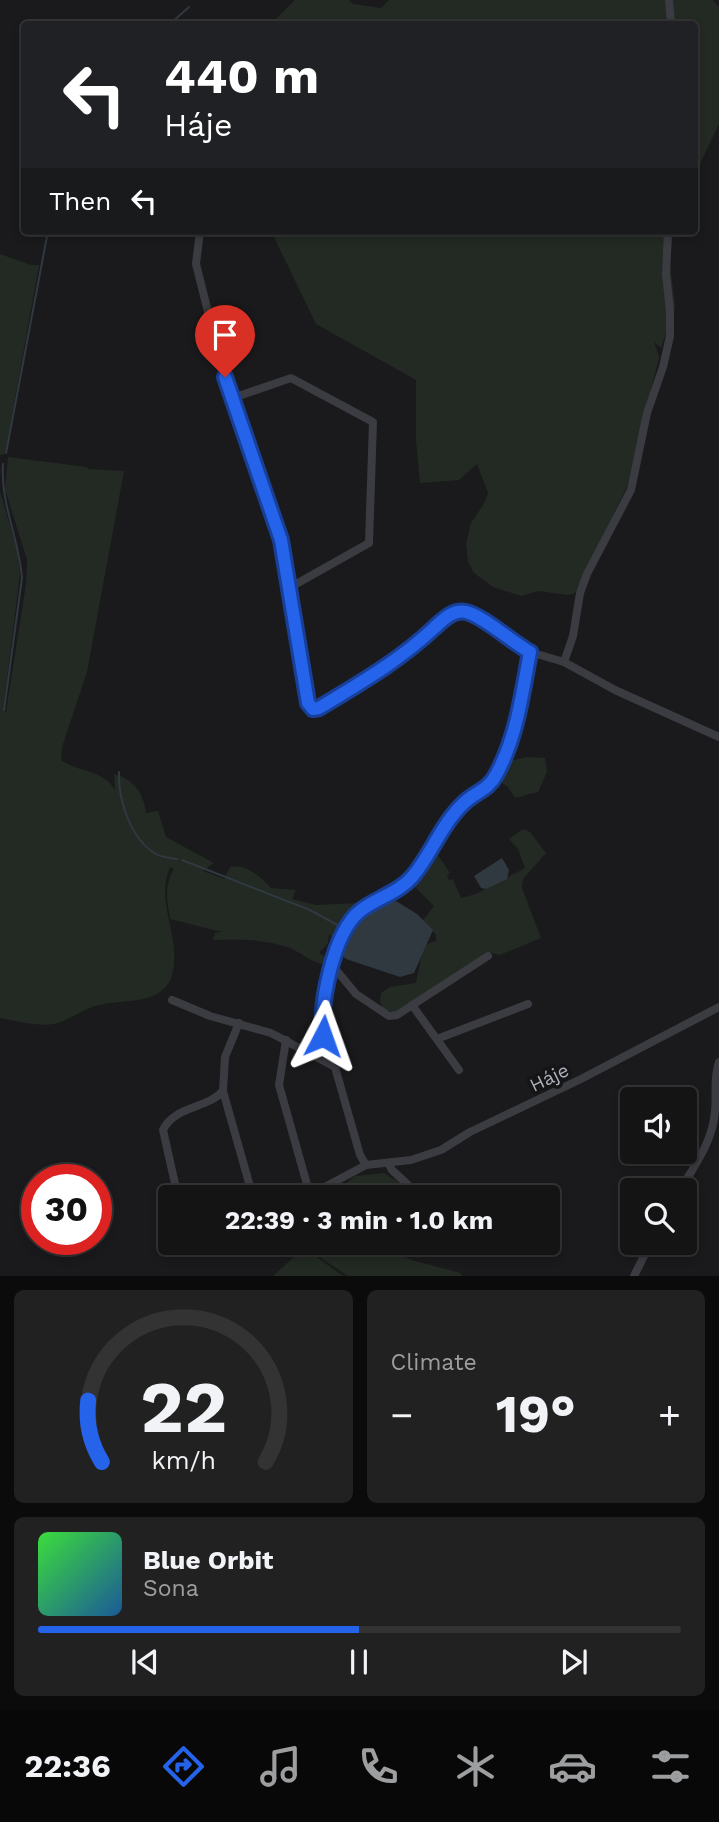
<!DOCTYPE html>
<html lang="en">
<head>
<meta charset="utf-8">
<style>
  body { margin:0; font-family:"Work Sans",sans-serif; background:#212122; color:#f1f3f6; height:100vh; display:flex; flex-direction:column; font-size:26px; white-space:nowrap }
  * { box-sizing:border-box; margin:0 }
  p { font-size:23px; color:#9d9ea0 }
  .icon { flex:none; width:38px; height:38px; fill:none; stroke:currentColor; stroke-width:2; stroke-linecap:round; stroke-linejoin:round }
  .map { position:relative; height:1276px; overflow:hidden }
  .sheet { display:flex; flex-direction:column; gap:14px; padding:14px; background:#0b0b0c; flex:1 }
  .sheet>* { flex:none }
  .guide { position:absolute; left:21px; top:21px; width:677px; height:214px; border-radius:7px; box-shadow:0 4px 10px #0003,0 0 0 2px #333334; background:#202124; color:#fff; overflow:hidden }
  .tools { position:absolute; left:620px; top:1087px; display:grid; gap:14px }
  .tools a { display:grid; place-items:center; width:77px; height:77px; border-radius:7px; background:#141415; box-shadow:0 4px 10px #0003,0 0 0 2px #333334; font-size:35px }
  .speed { position:absolute; left:21px; top:1164px; display:flex; gap:14px; font-size:35px; font-weight:700; text-align:center }
  .speed>* { display:grid; place-content:center; width:91px; height:91px; border-radius:50%; background:#141415; box-shadow:0 4px 10px #0003,0 0 0 2px #333334; line-height:1 }
  .speed .limit { border:10px solid #d22; background:#fff; color:#111 }
  .pin { position:absolute; display:grid; place-items:center; width:60px; height:60px; color:#fff; margin:-72px -30px; border-radius:50% 50% 50% 0; rotate:-45deg; box-shadow:0 0 7px #0007 }
  .pin .icon { rotate:45deg }
  .me { position:absolute; width:77px; margin:-38px; rotate:4deg; stroke-linejoin:round; filter:drop-shadow(0 0 5px #0008) }
  .turn { display:flex; align-items:center; gap:24px; height:147px; padding:0 28px; font-size:32px }
  .turn .icon { width:91px; height:91px; stroke-width:2.5 }
  .turn b { display:block; font-size:49px; line-height:60px }
  .then { display:flex; align-items:center; height:66px; padding:0 28px; background:#0003; gap:14px; font-size:26px }
  .big { font-size:52px; font-weight:700; line-height:1.1 }
  .sheet .widget { flex:1; display:flex; flex-direction:column; justify-content:center; gap:10px; min-width:0; padding:0 24px; border-radius:10px; background:#212122 }
  .sheet .dial { align-items:center; gap:0 }
  .dial svg { height:182px; overflow:visible; fill:none; stroke:#333334; stroke-width:7; stroke-linecap:round; text-anchor:middle }
  .dial text { fill:#f1f3f6; stroke:none }
  .song { display:flex; align-items:center; gap:21px }
  .cover { width:84px; height:84px; border-radius:10px; background:linear-gradient(135deg,hsl(120 70% 55%),hsl(210 70% 35%)) }
  .played { height:7px; border-radius:4px; background:linear-gradient(90deg,#2563eb 50%,#333334 50%) }
  .keys { display:flex; justify-content:space-around; direction:ltr }
  .heat { display:flex; justify-content:space-between; align-items:center; font-size:38px; direction:ltr }
  .sheet .tiles { flex:1; display:grid; gap:14px; grid-template-columns:1fr 1fr }
  .widget:last-child { grid-column:span 2 }
  .trip { position:absolute; left:158px; top:1185px; width:402px; height:70px; border-radius:7px; background:#141415; box-shadow:0 4px 10px #0003,0 0 0 2px #333334; font-weight:700; line-height:70px; text-align:center }
  .tab-bar { display:flex; height:112px; justify-content:space-around; align-items:center; background:#080808; color:#9d9ea0 }
  .tab-bar .icon { width:49px; height:49px }
  .tab-bar .active { color:#2563eb }
  .tab-bar b { font-size:32px; color:#f1f3f6 }
  .map>svg:first-child { display:block }
  .green { fill:#222a23 }
  .water { fill:#303840 }
  .lines { fill:none; stroke-linecap:round; stroke-linejoin:round }
  .stream { stroke:#303840; stroke-width:2 }
  .street { stroke:#3b3c41; stroke-width:8 }
  .route-casing { stroke:#184099; stroke-width:18 }
  .route { stroke:#2563eb; stroke-width:12 }
  .labels { text-anchor:middle; stroke-width:7; stroke-linejoin:round; paint-order:stroke }
  .street-label { font-size:19px; fill:#adb1bb; stroke:#151517 }
</style>
</head>
<body>
<div class="map">
<svg width="719" height="1276" viewBox="0 0 719 1276">
  <rect width="100%" height="100%" fill="#1a1a1c"/>
  <g class="green">
    <path d="M295,0H349L353,4L381,8L389,0H713L719,7V124L695,174V24H271Z"/>
    <path d="M271,231H673L670,263L675,307L661,348L654,342L659,357L628,485L575,593L568,595L538,591L521,596L493,587L474,573L468,562L466,544L471,523L485,502L488,493L477,464L459,480L420,483L416,440V380L316,324Z"/>
    <path d="M0,254L31,265H39L5,454L0,455Z"/>
    <path d="M8,457L87,467L88,469L124,471L87,672L62,747L61,760C79,773 101,768 115,790L114,774C133,779 144,793 146,813L158,811L166,837L214,863L203,871L224,879L230,867C247,864 260,876 271,888L296,890L292,899L316,905L357,903L361,906C351,915 344,932 332,937L329,934L328,943L319,953L325,956L323,964C311,963 300,951 287,947C263,939 239,939 213,940L215,933L224,931H218L170,919C167,902 164,885 174,869L170,867C156,900 177,930 174,963C171,1007 131,998 99,1005C83,1009 70,1020 54,1024C38,1027 16,1021 0,1018V491L17,550L20,574L3,710L6,712L26,584L27,560L5,489Z"/>
    <path d="M527,757L545,758L547,772L538,792L515,798L508,787L497,780L505,762Z"/>
    <path d="M523,829L530,832L546,853L523,879L522,888L541,938L500,955L487,952L465,970L394,1012L383,1009L380,1001L381,993L390,987L416,983L422,954L427,944L436,941V935L423,920L434,906L411,883L433,848L450,873L447,875L449,880L453,879L461,898L476,894L525,868L518,849L509,839Z"/>
    <path d="M384,1173L417,1194L414,1197H329L355,1176Z"/>
    <path d="M309,1243H370L367,1246H377L415,1261L461,1273L462,1276H348L309,1250L307,1246Z"/>
    <path d="M304,1248L343,1276H273Z"/>
  </g>
  <g class="water">
    <path d="M502,858L509,870L507,879L486,889L481,888L474,876Z"/>
    <path d="M396,901L417,914L433,930L414,973L400,977L346,959L340,953C350,921 363,908 396,901Z"/>
  </g>
  <g class="lines">
    <g class="stream">
      <path d="M170,24L189,7"/>
      <path d="M6,453L48,231"/>
      <path d="M3,464C0,502 19,539 22,578L4,710"/>
      <path d="M119,772C118,799 130,839 156,854C161,857 171,858 177,859"/>
      <path d="M182,860L310,910L341,927"/>
    </g>
    <g class="street">
      <path d="M669,0L671,24"/>
      <path d="M200,231L196,264L230,399L281,540L308,703L313,709L319,707C356,686 394,666 425,637C437,626 448,611 466,612L530,652L564,662L615,690L719,737"/>
      <path d="M230,399L291,378L373,422L369,543L289,588"/>
      <path d="M564,662L573,636L580,593L587,574L631,490L647,413L663,367L670,336V311L666,274L668,231"/>
      <path d="M332,965L356,994L389,1016L397,1015L488,956"/>
      <path d="M172,1000L210,1016L271,1033L335,1067"/>
      <path d="M412,1005L459,1070"/>
      <path d="M437,1039L528,1004"/>
      <path d="M286,1040L279,1085L310,1195"/>
      <path d="M223,1091L253,1197"/>
      <path d="M388,1163L392,1170L421,1197"/>
      <path d="M366,1165L360,1155L335,1067L323,1036L321,1020L332,965L344,931L354,916L412,877L442,831L465,803L489,787L496,775L514,732L530,652"/>
      <path d="M680,1190C695,1165 713,1141 715,1111C717,1094 713,1079 719,1062"/>
      <path d="M178,1197L163,1130C174,1106 207,1109 223,1091L225,1057L239,1023"/>
      <path d="M306,1197L366,1165L411,1160L441,1150L470,1132L581,1079L719,1007"/>
      <path d="M458,1242L464,1251"/>
      <path d="M180,1246L190,1242"/>
      <path d="M634,1276L651,1242"/>
    </g>
  </g>
  <g class="lines">
    <g class="route-casing">
      <path id="route" d="M225,377L281,540L308,703L313,709L319,708C360,683 399,661 434,628C443,620 453,609 466,612C482,615 513,643 530,652C522,694 517,737 496,775C489,789 476,792 465,802C442,823 432,853 413,876C399,893 376,898 360,911C333,933 320,1003 323,1036"/>
    </g>
    <use href="#route" class="route"/>
  </g>
  <g class="labels">
    <g class="street-label">
      <text transform="translate(549 1077) rotate(-26)" y="7">Háje</text>
    </g>
  </g>
</svg>
<div class="tools">
<a><svg class="icon" aria-label="sound" viewBox="0 0 24 24"><path d="M4 9h4l5-4v14l-5-4H4zM17 9q2 3 0 6"/></svg></a>
<a><svg class="icon" aria-label="search" viewBox="0 0 24 24"><circle cx="10" cy="10" r="6"/><path d="M15 15l6 6"/></svg></a>
</div>
<div class="speed"><div class="limit">30</div></div>
<div class="pin" style="left:225px;top:377px;background:#d93025"><svg class="icon" aria-label="arrive" viewBox="0 0 24 24"><path d="M6 21V4h12l-3 4 3 4H6"/></svg></div>
<svg class="me" style="left:323px;top:1036px" viewBox="-20 -20 40 40"><path d="M0-17L14 15 0 8-14 15z" fill="#2563eb" stroke="#fff" stroke-width="4"/></svg>
<div class="trip">22:39 · 3 min · 1.0 km</div>
<div class="guide">
<div class="turn"><svg class="icon" aria-label="left" viewBox="0 0 24 24"><path d="M17 20v-9H6M10 6l-5 5 5 5"/></svg><div><b>440 m</b>Háje</div></div>
<div class="then">Then<svg class="icon" aria-label="left" viewBox="0 0 24 24"><path d="M17 20v-9H6M10 6l-5 5 5 5"/></svg></div>
</div>
</div>
<section class="sheet">
<div class="tiles">
<div class="widget dial"><svg viewBox="0 0 100 80">
<path d="M14 69A42 42 0 1 1 86 69"/>
<path d="M14 69A42 42 0 0 1 8 42" stroke="#2563eb"/>
<text x="50" y="56" font-size="32" font-weight="700">22</text>
<text x="50" y="72" font-size="11">km/h</text>
</svg></div>
<div class="widget"><p>Climate</p>
<div class="heat"><a>−</a><b class="big">19°</b><a>+</a></div>
</div>
<div class="widget">
<div class="song"><i class="cover"></i><div><b>Blue Orbit</b><p>Sona</p></div></div>
<div class="played"></div>
<div class="keys"><svg class="icon" aria-label="previous" viewBox="0 0 24 24"><path d="M18 5L8 12l10 7zM5 5v14"/></svg><svg class="icon" aria-label="pause" viewBox="0 0 24 24"><path d="M8 5v14M16 5v14"/></svg><svg class="icon" aria-label="next" viewBox="0 0 24 24"><path d="M6 5l10 7-10 7zM19 5v14"/></svg></div>
</div>
</div>
</section>
<nav class="tab-bar">
<b>22:36</b>
<svg class="icon active" aria-label="directions" viewBox="0 0 24 24"><path d="M12 3l9 9-9 9-9-9zM9 14v-3h6M13 9l2 2-2 2"/></svg>
<svg class="icon" aria-label="music" viewBox="0 0 24 24"><path d="M9 18V5l10-2v13"/><circle cx="6" cy="18" r="3"/><circle cx="16" cy="16" r="3"/></svg>
<svg class="icon" aria-label="phone" viewBox="0 0 24 24"><path d="M5 4h4l2 5-3 2q2 4 5 5l2-3 5 2v4C11 20 4 13 5 4z"/></svg>
<svg class="icon" aria-label="climate" viewBox="0 0 24 24"><path d="M12 3v18M4 7l16 10M4 17L20 7"/></svg>
<svg class="icon" aria-label="car" viewBox="0 0 24 24"><path d="M5 17H2v-5l4-1 3-4h7l3 4 3 1v5h-3M9 17h6M6 11h13"/><circle cx="7" cy="17" r="2"/><circle cx="17" cy="17" r="2"/></svg>
<svg class="icon" aria-label="filters" viewBox="0 0 24 24"><path d="M4 7h16M4 17h16"/><circle cx="9" cy="7" r="2"/><circle cx="15" cy="17" r="2"/></svg>
</nav>
</body>
</html>
